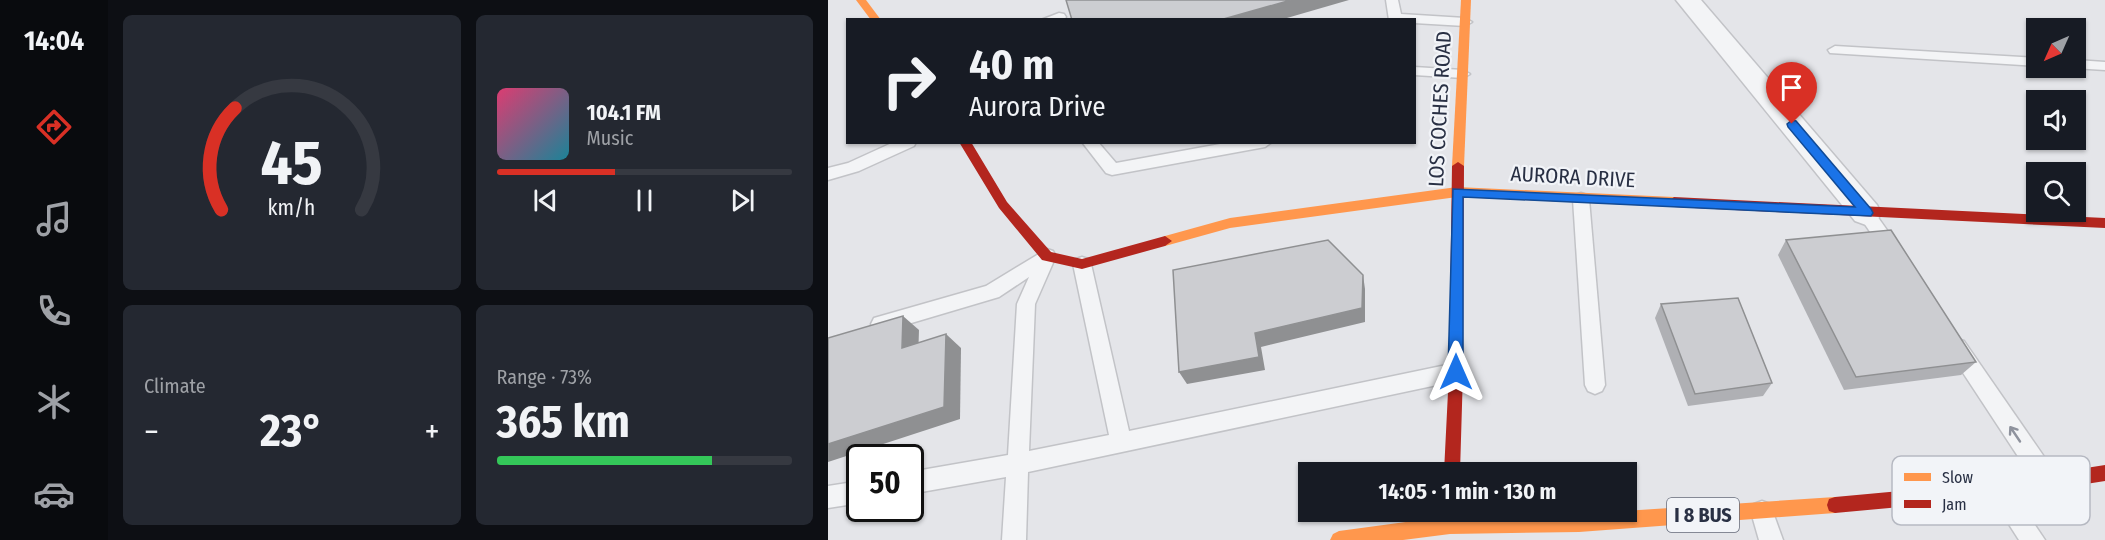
<!DOCTYPE html>
<html lang="en">
<head>
<meta charset="utf-8">
<style>
  body { margin:0; font-family:"Fira Sans Condensed",sans-serif; background:#242831; color:#f1f3f6; height:100vh; display:flex; flex-direction:column; font-size:22px; white-space:nowrap }
  * { box-sizing:border-box; margin:0 }
  p { font-size:20px; color:#9ea1a6 }
  .icon { flex:none; width:33px; height:33px; fill:none; stroke:currentColor; stroke-width:2; stroke-linecap:round; stroke-linejoin:round }
  .map { position:relative; flex:1; overflow:hidden }
  .details { display:flex; flex-direction:column; gap:15px; padding:15px; background:#0d0f14; width:720px }
  .details>* { flex:none }
  .banner { position:absolute; left:18px; top:18px; width:570px; height:126px; border-radius:0px; box-shadow:0 2px 4px #0004; background:#171b24; color:#f1f3f6; overflow:hidden }
  .needle { width:39px; rotate:225deg }
  .controls { position:absolute; left:1198px; top:18px; display:grid; gap:12px }
  .controls a { display:grid; place-items:center; width:60px; height:60px; border-radius:0px; background:#171b24; box-shadow:0 2px 4px #0004; font-size:30px }
  .speed { position:absolute; left:18px; top:444px; display:flex; gap:12px; font-size:30px; font-weight:700; text-align:center }
  .speed>* { display:grid; place-content:center; width:78px; height:78px; border-radius:50%; background:#171b24; box-shadow:0 2px 4px #0004; line-height:1 }
  .speed .limit { border:3px solid #111; border-radius:9px; background:#fff; color:#111 }
  .pin { position:absolute; display:grid; place-items:center; width:51px; height:51px; color:#fff; margin:-62px -26px; border-radius:50% 50% 50% 0; rotate:-45deg; box-shadow:0 0 6px #0007 }
  .pin .icon { rotate:45deg }
  .me { position:absolute; width:66px; margin:-33px; rotate:0deg; stroke-linejoin:round; filter:drop-shadow(0 0 4px #0008) }
  .turn { display:flex; align-items:center; gap:21px; height:126px; padding:0 24px; font-size:27px }
  .turn .icon { width:78px; height:78px; stroke-width:2.5 }
  .turn b { display:block; font-size:42px; line-height:51px }
  .big { font-size:45px; font-weight:700; line-height:1.1 }
  .details .card { flex:1; display:flex; flex-direction:column; justify-content:center; gap:9px; min-width:0; padding:0 21px; border-radius:9px; background:#242831 }
  .details .dial { align-items:center; gap:0 }
  .dial svg { height:156px; overflow:visible; fill:none; stroke:#363941; stroke-width:7; stroke-linecap:round; text-anchor:middle }
  .dial text { fill:#f1f3f6; stroke:none }
  .song { display:flex; align-items:center; gap:18px }
  .cover { width:72px; height:72px; border-radius:9px; background:linear-gradient(135deg,hsl(340 70% 55%),hsl(190 70% 35%)) }
  .played { height:6px; border-radius:3px; background:linear-gradient(90deg,#d93025 40%,#363941 40%) }
  .keys { display:flex; justify-content:space-around; direction:ltr }
  .heat { display:flex; justify-content:space-between; align-items:center; font-size:33px; direction:ltr }
  .charge { height:9px; border-radius:4px; background:linear-gradient(90deg,#34c759 73%,#363941 0) }
  .details .tiles { flex:1; display:grid; gap:15px; grid-template-columns:repeat(2,1fr) }
  .trip { position:absolute; left:470px; top:462px; width:339px; height:60px; border-radius:0px; background:#171b24; box-shadow:0 2px 4px #0004; font-weight:700; line-height:60px; text-align:center }
  main { display:flex; flex:1; min-height:0 }
  .dock { display:flex; flex-direction:column; width:108px; justify-content:space-around; align-items:center; background:#090b0e; color:#9ea1a6 }
  .dock .icon { width:42px; height:42px }
  .dock .current { color:#d93025 }
  .dock b { font-size:27px; color:#f1f3f6 }
  .map>svg:first-child { display:block }
  .lines { fill:none; stroke-linecap:round; stroke-linejoin:round }
  .lane-casing { stroke:#c2c3c7; stroke-width:3 }
  .street-casing { stroke:#c2c3c7; stroke-width:3 }
  .lane { fill:#f3f4f6; fill-rule:evenodd }
  .street { fill:#f3f4f6; fill-rule:evenodd }
  .slow { fill:#ff974d; fill-rule:evenodd }
  .jam { fill:#b3261e; fill-rule:evenodd }
  .wall { fill:#afb0b4 }
  .shaded-wall { fill:#8f9092 }
  .building { fill:#cccdd1; stroke:#8f9092; stroke-width:1.5 }
  .oneway { stroke:#8e929d }
  .route { fill:#1a73e8; stroke:#114b97; stroke-width:1.5 }
  .labels { text-anchor:middle; stroke-width:4.5; stroke-linejoin:round; paint-order:stroke }
  .shield { fill:#f2f4f8; stroke:#656b7a; stroke-width:1.5 }
  .shield-label { font-size:20px; font-weight:bold; fill:#293044 }
  .street-label { font-size:21px; fill:#293044; stroke:#f2f4f8 }
  .key { fill:#f2f4f8; stroke:#b6b9c2; stroke-width:1.5 }
  .key-label { font-size:16px; fill:#293044 }
</style>
</head>
<body>
<main>
<nav class="dock">
<b>14:04</b>
<svg class="icon current" aria-label="directions" viewBox="0 0 24 24"><path d="M12 3l9 9-9 9-9-9zM9 14v-3h6M13 9l2 2-2 2"/></svg>
<svg class="icon" aria-label="music" viewBox="0 0 24 24"><path d="M9 18V5l10-2v13"/><circle cx="6" cy="18" r="3"/><circle cx="16" cy="16" r="3"/></svg>
<svg class="icon" aria-label="phone" viewBox="0 0 24 24"><path d="M5 4h4l2 5-3 2q2 4 5 5l2-3 5 2v4C11 20 4 13 5 4z"/></svg>
<svg class="icon" aria-label="climate" viewBox="0 0 24 24"><path d="M12 3v18M4 7l16 10M4 17L20 7"/></svg>
<svg class="icon" aria-label="car" viewBox="0 0 24 24"><path d="M5 17H2v-5l4-1 3-4h7l3 4 3 1v5h-3M9 17h6M6 11h13"/><circle cx="7" cy="17" r="2"/><circle cx="17" cy="17" r="2"/></svg>
</nav>
<section class="details">
<div class="tiles">
<div class="card dial"><svg viewBox="0 0 100 80">
<path d="M14 69A42 42 0 1 1 86 69"/>
<path d="M14 69A42 42 0 0 1 21 17" stroke="#d93025"/>
<text x="50" y="56" font-size="32" font-weight="700">45</text>
<text x="50" y="72" font-size="11">km/h</text>
</svg></div>
<div class="card">
<div class="song"><i class="cover"></i><div><b>104.1 FM</b><p>Music</p></div></div>
<div class="played"></div>
<div class="keys"><svg class="icon" aria-label="previous" viewBox="0 0 24 24"><path d="M18 5L8 12l10 7zM5 5v14"/></svg><svg class="icon" aria-label="pause" viewBox="0 0 24 24"><path d="M8 5v14M16 5v14"/></svg><svg class="icon" aria-label="next" viewBox="0 0 24 24"><path d="M6 5l10 7-10 7zM19 5v14"/></svg></div>
</div>
<div class="card"><p>Climate</p>
<div class="heat"><a>−</a><b class="big">23°</b><a>+</a></div>
</div>
<div class="card"><p>Range · 73%</p><b class="big">365 km</b><div class="charge"></div></div>
</div>
</section>
<div class="map">
<svg width="1277" height="540" viewBox="0 0 1277 540">
  <rect width="100%" height="100%" fill="#e4e5e9"/>
  <g class="lines">
    <g class="lane-casing">
      <g id="lane">
        <path d="M558,0H570L573,14L637,18L644,22L637,26L586,23V20H561Z"/>
        <path d="M231,13L236,14L238,17L236,20H213Z"/>
        <path d="M1007,46L1209,58V66L1002,53L1000,50Z"/>
        <path d="M1248,60L1277,62V70L1245,68H1248Z"/>
        <path d="M586,67L635,70L642,74L635,78L586,75Z"/>
        <path d="M66,142H88L86,146L31,171L0,180V168L20,163Z"/>
        <path d="M254,142H270L288,163L403,142H444L437,147L284,175L278,173Z"/>
        <path d="M753,193L759,195L761,199L777,385L774,391L767,394L760,391L757,385L745,199L747,195Z"/>
        <path d="M1038,207L1044,209L1071,247L1074,252L1071,257L1065,259L1059,257L1032,217L1030,213L1032,209Z"/>
        <path d="M219,249L225,251L228,256L207,304L201,451L281,435L245,264L248,259L254,257L260,259L263,264L301,431L628,363L635,366L638,372L635,378L628,381L200,472L198,540H174L178,477L82,494V472L180,455L189,304L201,277L171,297L53,332L46,330L43,324L46,318L158,286Z"/>
        <path d="M1129,339L1136,341L1228,474L1231,482L1228,490L1220,493L1212,490L1122,353L1119,347L1122,341Z"/>
        <path d="M1170,479L1178,482L1217,540H1191L1159,490L1162,482Z"/>
        <path d="M32,481V503L0,508V486Z"/>
        <path d="M934,501L942,504L955,540H931L923,512L926,504Z"/>
      </g>
    </g>
    <g class="street-casing">
      <path id="street" d="M848,0H873L1049,205L1053,213L1049,221L1038,225L1027,221Z"/>
    </g>
    <use href="#lane" class="lane"/>
    <use href="#street" class="street"/>
    <g class="slow">
      <path d="M28,0H38L53,20H43Z"/>
      <path d="M633,0H643L636,166L630,170L624,166Z"/>
      <path d="M629,187L846,197L852,202L846,207L629,197L402,228L337,246L330,241L337,236L402,218Z"/>
      <path d="M1007,497L1013,499L1015,505L1013,511L1007,513L751,532L622,534L575,540H502L505,534L511,531L622,516L751,514Z"/>
    </g>
    <g class="jam">
      <path d="M131,142H143L179,202L223,252L254,259L337,236L344,241L337,246L254,269L214,260L171,208Z"/>
      <path d="M630,162L636,166L635,372L632,472H616L621,372L624,166Z"/>
      <path d="M846,197L1277,218V228L846,207L840,202Z"/>
      <path d="M1277,465V481L1170,498L1007,513L1001,511L999,505L1001,499L1007,497L1170,482Z"/>
    </g>
  </g>
  <g class="wall">
    <path d="M958,240L1148,362L1133,375L1016,390L950,255Z"/>
    <path d="M833,304L944,383L935,396L860,406L827,318Z"/>
  </g>
  <g class="shaded-wall">
    <path d="M463,0H521L452,20H392Z"/>
    <path d="M535,275L537,289V322L433,347L437,370L359,384L351,372L427,333Z"/>
    <path d="M75,316L91,330L90,361L74,348Z"/>
    <path d="M118,334L133,348L132,419L0,462V444Z"/>
  </g>
  <g class="building">
    <path d="M238,0H463L392,20H244Z"/>
    <path d="M1063,230L1148,362L1028,377L958,240Z"/>
    <path d="M500,240L535,275L534,308L427,333L431,357L351,372L345,270Z"/>
    <path d="M910,298L944,383L867,394L833,304Z"/>
    <path d="M75,316L74,348L118,334L116,407L0,444V338Z"/>
  </g>
  <defs><path id="oneway-shaft" d="M-6 0H5M1.5-3L5.5 0L1.5 3" fill="none" stroke-width="1.6" stroke-linecap="round" stroke-linejoin="round" transform="scale(1.5)"/></defs>
  <use class="oneway" href="#oneway-shaft" transform="translate(1187 434) rotate(-124)"/>
  <path class="route" d="M964,120L968,121L1043,209L1045,213L1043,216L635,197V372L633,377L628,379L623,377L620,372L625,189L1027,207L960,127L959,124Z"/>
  <g class="labels">
    <rect class="shield" x="839" y="498" width="72" height="34" rx="4.5"/>
    <g class="shield-label">
      <text x="875" y="522">I 8 BUS</text>
    </g>
    <g class="street-label">
      <text transform="translate(612 109) rotate(-87)" y="7">LOS COCHES ROAD</text>
      <text transform="translate(745 177) rotate(3)" y="7">AURORA DRIVE</text>
    </g>
  </g>
  <rect x="1064" y="456" width="198" height="69" rx="9" class="key"/>
  <rect x="1076" y="473" width="27" height="8" fill="#ff974d"/>
  <rect x="1076" y="500" width="27" height="8" fill="#b3261e"/>
  <g class="key-label">
    <text x="1114" y="483">Slow</text>
    <text x="1114" y="510">Jam</text>
  </g>
</svg>
<div class="controls">
<a><svg class="needle" viewBox="-14 -14 28 28"><path d="M0-13l5 13h-10z" fill="#e53935"/><path d="M0 13l5-13h-10z" fill="#9ea1a6"/></svg></a>
<a><svg class="icon" aria-label="sound" viewBox="0 0 24 24"><path d="M4 9h4l5-4v14l-5-4H4zM17 9q2 3 0 6"/></svg></a>
<a><svg class="icon" aria-label="search" viewBox="0 0 24 24"><circle cx="10" cy="10" r="6"/><path d="M15 15l6 6"/></svg></a>
</div>
<div class="speed"><div class="limit">50</div></div>
<div class="pin" style="left:964px;top:124px;background:#d93025"><svg class="icon" aria-label="arrive" viewBox="0 0 24 24"><path d="M6 21V4h12l-3 4 3 4H6"/></svg></div>
<svg class="me" style="left:628px;top:372px" viewBox="-20 -20 40 40"><path d="M0-17L14 15 0 8-14 15z" fill="#1a73e8" stroke="#fff" stroke-width="4"/></svg>
<div class="trip">14:05 · 1 min · 130 m</div>
<div class="banner">
<div class="turn"><svg class="icon" aria-label="right" viewBox="0 0 24 24"><path d="M7 20v-9h11M14 6l5 5-5 5"/></svg><div><b>40 m</b>Aurora Drive</div></div>
</div>
</div>
</main>
</body>
</html>
